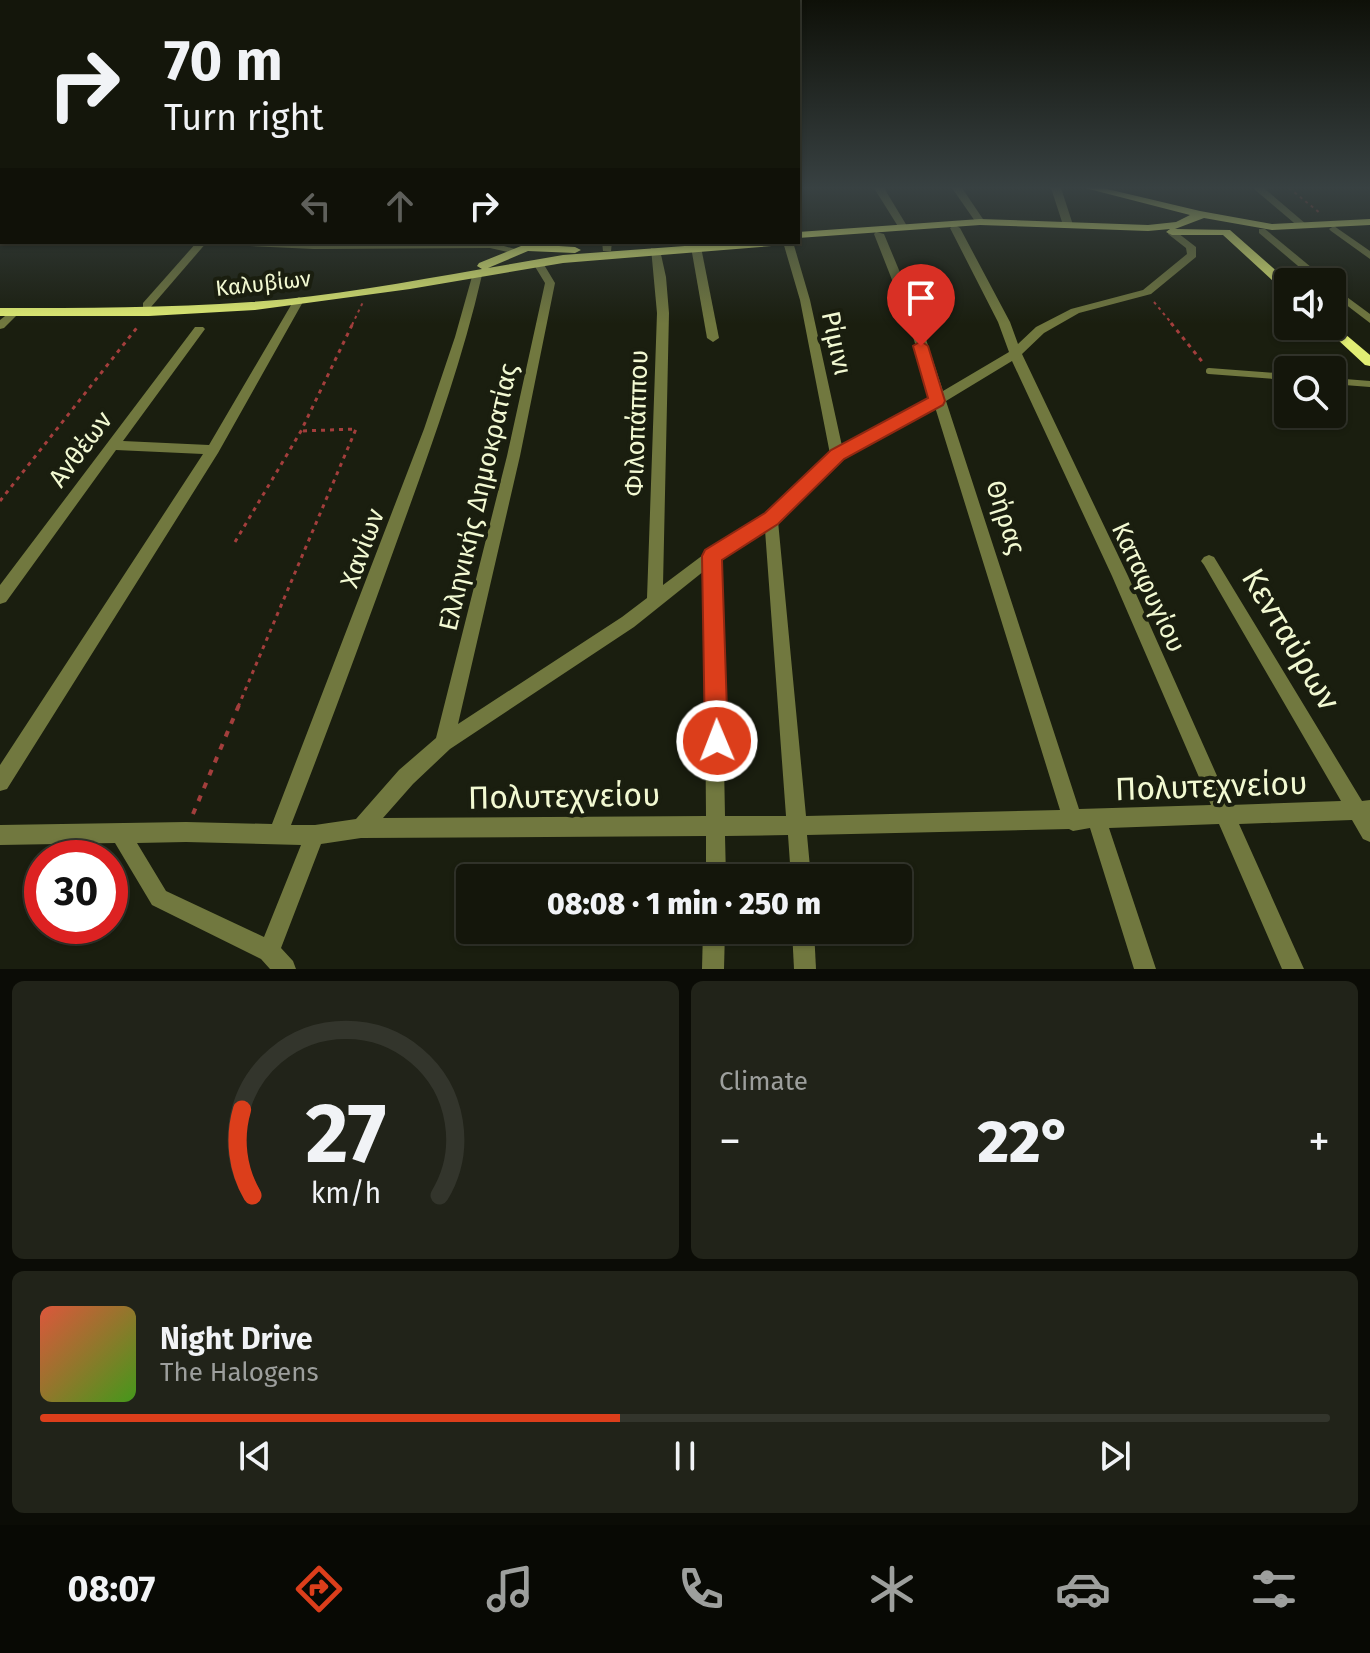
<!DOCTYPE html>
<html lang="en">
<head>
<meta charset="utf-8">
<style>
  body { margin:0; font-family:"Fira Sans",sans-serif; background:#212319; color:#f1f3f6; height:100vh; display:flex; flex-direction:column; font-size:30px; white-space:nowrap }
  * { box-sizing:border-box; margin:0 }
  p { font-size:26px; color:#9d9f9d }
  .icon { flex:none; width:44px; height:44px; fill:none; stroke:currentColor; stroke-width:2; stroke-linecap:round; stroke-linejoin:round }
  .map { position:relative; height:969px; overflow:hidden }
  .sheet { display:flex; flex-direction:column; gap:12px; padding:12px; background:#0b0c06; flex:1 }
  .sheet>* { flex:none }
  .top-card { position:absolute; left:0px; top:0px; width:800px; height:244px; box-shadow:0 2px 6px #0004,0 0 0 2px #33352c; background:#14160b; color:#f1f3f6; overflow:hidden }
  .tools { position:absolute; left:1274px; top:268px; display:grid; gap:16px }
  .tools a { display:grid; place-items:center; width:72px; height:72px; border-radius:8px; background:#14160b; box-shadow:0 2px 6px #0004,0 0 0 2px #33352c; font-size:40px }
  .speed { position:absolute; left:24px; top:840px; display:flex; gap:16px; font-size:40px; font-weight:700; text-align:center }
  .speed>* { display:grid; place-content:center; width:104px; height:104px; border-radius:50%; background:#14160b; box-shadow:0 2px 6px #0004,0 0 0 2px #33352c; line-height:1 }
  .speed .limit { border:12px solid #d22; background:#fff; color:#111 }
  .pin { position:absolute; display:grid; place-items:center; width:68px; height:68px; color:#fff; margin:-82px -34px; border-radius:50% 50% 50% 0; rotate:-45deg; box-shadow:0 0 8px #0007 }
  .pin .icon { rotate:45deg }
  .me { position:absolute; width:88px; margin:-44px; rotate:359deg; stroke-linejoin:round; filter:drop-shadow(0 0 6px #0008) }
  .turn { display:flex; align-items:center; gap:28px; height:168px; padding:0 32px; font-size:36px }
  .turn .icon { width:104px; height:104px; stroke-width:2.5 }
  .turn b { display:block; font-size:56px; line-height:68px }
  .lanes { display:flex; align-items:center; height:76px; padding:0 32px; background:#0003; justify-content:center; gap:40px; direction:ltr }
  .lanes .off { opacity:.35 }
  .big { font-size:60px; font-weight:800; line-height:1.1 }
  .sheet .widget { flex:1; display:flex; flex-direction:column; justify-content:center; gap:12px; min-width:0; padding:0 28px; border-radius:12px; background:#212319 }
  .sheet .dial { align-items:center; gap:0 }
  .dial svg { height:208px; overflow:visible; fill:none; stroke:#33352c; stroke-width:7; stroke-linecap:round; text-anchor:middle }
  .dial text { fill:#f1f3f6; stroke:none }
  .song { display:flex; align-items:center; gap:24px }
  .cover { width:96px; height:96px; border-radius:12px; background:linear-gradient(135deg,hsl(10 70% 55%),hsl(100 70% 35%)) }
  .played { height:8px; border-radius:4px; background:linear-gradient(90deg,#dc3e1b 45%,#33352c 45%) }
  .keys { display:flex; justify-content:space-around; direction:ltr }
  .heat { display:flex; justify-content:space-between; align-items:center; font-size:44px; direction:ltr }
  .sheet .tiles { flex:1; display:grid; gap:12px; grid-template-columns:1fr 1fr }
  .widget:last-child { grid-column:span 2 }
  .trip { position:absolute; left:456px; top:864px; width:456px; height:80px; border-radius:8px; background:#14160b; box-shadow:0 2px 6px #0004,0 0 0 2px #33352c; font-weight:800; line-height:80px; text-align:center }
  .tabs { display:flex; height:128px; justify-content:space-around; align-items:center; background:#080904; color:#9d9f9d }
  .tabs .icon { width:56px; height:56px }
  .tabs .active { color:#dc3e1b }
  .tabs b { font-size:36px; color:#f1f3f6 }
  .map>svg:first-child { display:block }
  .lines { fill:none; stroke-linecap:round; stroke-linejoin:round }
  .path-far2 { stroke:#a33e3c; stroke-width:2; stroke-dasharray:3 4; stroke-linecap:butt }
  .path-far1 { stroke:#a33e3c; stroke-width:3; stroke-dasharray:4 5; stroke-linecap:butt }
  .path { stroke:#a33e3c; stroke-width:4; stroke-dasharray:6 8; stroke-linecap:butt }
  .lane { stroke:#71783f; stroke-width:6 }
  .street { fill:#71783f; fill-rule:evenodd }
  .secondary { fill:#e1ee74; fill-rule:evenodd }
  .route { fill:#dc3e1b; stroke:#8f2812; stroke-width:2 }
  .labels { text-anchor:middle; stroke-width:8; stroke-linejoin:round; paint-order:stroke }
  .far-street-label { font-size:22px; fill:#f2f9d2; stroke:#1a1e0f }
  .street-label { font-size:26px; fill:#f2f9d2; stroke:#1a1e0f }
  .near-street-label { font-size:32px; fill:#f2f9d2; stroke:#1a1e0f }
</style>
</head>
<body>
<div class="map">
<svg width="1370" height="969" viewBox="0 0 1370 969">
  <rect width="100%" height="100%" fill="#1a1e0f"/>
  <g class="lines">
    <g class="path-far2">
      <path d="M1289,188L1320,213"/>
      <path d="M1154,302L1173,325"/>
      <path d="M352,325L363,302"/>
    </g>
    <g class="path-far1">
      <path d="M1171,323L1204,364"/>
      <path d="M0,501L139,325"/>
      <path d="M235,542L301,431L353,323"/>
      <path d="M238,707L356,429L301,431"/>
    </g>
    <path class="path" d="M193,814L239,705"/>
    <g class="lane">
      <path d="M1209,371L1288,377"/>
      <path d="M1332,381L1370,384"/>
    </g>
    <g class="street">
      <path d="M874,188H884L907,226L905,228H899Z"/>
      <path d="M952,188H962L985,222L983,224H977Z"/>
      <path d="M1051,188H1061L1073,225L1071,227L1063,225Z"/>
      <path d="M1253,188H1264L1306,224V228H1300Z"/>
      <path d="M2,195V202L0,203V196Z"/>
      <path d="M955,225L960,228L1010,322L1018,344L1036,327L1071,309L1143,290L1187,254L1186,248L1168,234V230H1174L1196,247V257L1151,294L1079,313L1044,333L1022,354L1128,576L1230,805L1341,801L1204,565L1201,561L1204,557L1209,555L1214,557L1362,801L1370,800V842L1363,839L1352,820L1239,824L1304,969H1282L1219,824L1109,828L1156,969H1134L1090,828L1073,831L1069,829L807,835L811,878H791L788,835L725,836L726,878H706V836L361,838L321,844L281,948L293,961L296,969H270L261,959L152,905L115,843L0,845V825L186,822L272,824L424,429L455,337L473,273H481L482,275C461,366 429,453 397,541C363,636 328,730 291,825H315L356,819L399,770L436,738L507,456L545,283L534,265L535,263H543L555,283L520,456L458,724L622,617L647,598L657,313L651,248L660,250L666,277L669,313L663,585L707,552L766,515L830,454L800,300L783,242H793L810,300L842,446L932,397L907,318L874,234L876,232L884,234L919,318L943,391L1009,352L998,322L950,228ZM1012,361L1112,576L1211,805L1079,809L946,401ZM935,407L1060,810L806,816L778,521L842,458ZM765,530L786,816H725L720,559ZM704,571L706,816L383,818L413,784L450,749L634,627ZM186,842L301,845L264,937L166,891L137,843Z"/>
      <path d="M1334,226L1370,251V259L1331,231L1329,229Z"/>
      <path d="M1259,229H1265L1329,282H1317L1259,233Z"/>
      <rect x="0" y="230" width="2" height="6"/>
      <path d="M197,242H207L151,307H143V303Z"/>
      <path d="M221,242H490L522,251L517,254L490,248L314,249L226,245Z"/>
      <path d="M602,242H612L611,251H603Z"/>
      <path d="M696,244L701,247L719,338L713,342L707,338L691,247Z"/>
      <path d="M1332,286L1370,314V323L1332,294Z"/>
      <path d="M299,297L304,300L218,453L7,789L0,791V765L203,454L116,450L6,602L0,604V585L195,327H203L205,329L123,441L209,445L294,300Z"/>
      <path d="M14,309L20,312L4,328L0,329V320Z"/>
      <path d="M703,930H725L724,969H702Z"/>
      <path d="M792,930H814L816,969H794Z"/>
    </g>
    <g class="secondary">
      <path d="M1085,188H1103L1200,211L1272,224L1370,219V225L1272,230L1204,218L1175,229L1230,230L1289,282L1288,292L1284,291L1223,235H1172L1166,232L1170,229L1148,231L980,225L798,238V232L980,219L1148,225L1176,222L1190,215Z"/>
      <path d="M739,242H790L784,245L563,263L410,289L255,310L149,316H0V308C84,308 167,308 251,302C328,297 406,282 482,269L477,266L479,263L526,244L575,247L581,250L575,253L528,251L488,268L563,255Z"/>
      <path d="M1332,323L1370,355V366L1365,365L1323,326H1332Z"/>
    </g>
  </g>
  <linearGradient id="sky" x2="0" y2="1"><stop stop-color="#0e1008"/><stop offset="0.58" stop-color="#384142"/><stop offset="1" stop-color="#384142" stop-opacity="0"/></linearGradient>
  <rect width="1370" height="324" fill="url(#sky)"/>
  <path class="route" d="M921,341L928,346L945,401L943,405L844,459L778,524L722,560L728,741L725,749L717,753L708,749L705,741L702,556L705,550L765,513L831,450L928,398L913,346Z"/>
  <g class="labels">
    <g class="far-street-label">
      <text transform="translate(263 283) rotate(-6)" y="8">Καλυβίων</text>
    </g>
    <g class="street-label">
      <text transform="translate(837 343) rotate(78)" y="9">Ρίμινι</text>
      <text transform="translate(636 423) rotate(-88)" y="9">Φιλοπάππου</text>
      <text transform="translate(80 449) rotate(-53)" y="9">Ανθέων</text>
      <text transform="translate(478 497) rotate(-77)" y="9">Ελληνικής Δημοκρατίας</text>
      <text transform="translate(1006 517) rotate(72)" y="9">Θήρας</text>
      <text transform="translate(362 548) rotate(-70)" y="9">Χανίων</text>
      <text transform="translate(1149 587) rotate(65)" y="9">Καταφυγίου</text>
    </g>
    <g class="near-street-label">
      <text transform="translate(1291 639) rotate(59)" y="11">Κενταύρων</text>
      <text transform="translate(1211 786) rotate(-2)" y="11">Πολυτεχνείου</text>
      <text transform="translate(564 796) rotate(-1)" y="11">Πολυτεχνείου</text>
    </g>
  </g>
</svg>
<div class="tools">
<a><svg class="icon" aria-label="sound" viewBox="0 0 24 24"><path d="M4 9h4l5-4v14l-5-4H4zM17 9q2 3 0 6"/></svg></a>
<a><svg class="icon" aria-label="search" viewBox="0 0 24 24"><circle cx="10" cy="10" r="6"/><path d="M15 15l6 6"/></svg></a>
</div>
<div class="speed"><div class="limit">30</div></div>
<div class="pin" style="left:921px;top:346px;background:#d93025"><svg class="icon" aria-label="arrive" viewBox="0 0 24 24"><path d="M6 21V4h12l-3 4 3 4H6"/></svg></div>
<svg class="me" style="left:717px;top:741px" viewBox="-20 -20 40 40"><circle r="17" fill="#dc3e1b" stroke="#fff" stroke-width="3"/><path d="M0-11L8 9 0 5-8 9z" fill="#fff"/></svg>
<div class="trip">08:08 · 1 min · 250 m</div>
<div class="top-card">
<div class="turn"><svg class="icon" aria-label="right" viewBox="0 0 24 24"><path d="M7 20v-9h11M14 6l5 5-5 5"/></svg><div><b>70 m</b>Turn right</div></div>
<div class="lanes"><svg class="icon off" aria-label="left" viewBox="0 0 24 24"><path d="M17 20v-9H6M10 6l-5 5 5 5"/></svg><svg class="icon off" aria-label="ahead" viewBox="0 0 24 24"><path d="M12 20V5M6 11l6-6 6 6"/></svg><svg class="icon" aria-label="right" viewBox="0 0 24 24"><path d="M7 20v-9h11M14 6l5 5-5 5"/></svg></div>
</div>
</div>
<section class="sheet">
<div class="tiles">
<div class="widget dial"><svg viewBox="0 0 100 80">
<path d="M14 69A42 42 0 1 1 86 69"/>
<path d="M14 69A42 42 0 0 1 10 36" stroke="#dc3e1b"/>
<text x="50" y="56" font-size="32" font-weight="700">27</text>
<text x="50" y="72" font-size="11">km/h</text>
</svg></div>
<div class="widget"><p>Climate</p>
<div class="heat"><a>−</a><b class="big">22°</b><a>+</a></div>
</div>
<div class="widget">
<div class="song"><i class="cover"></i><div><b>Night Drive</b><p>The Halogens</p></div></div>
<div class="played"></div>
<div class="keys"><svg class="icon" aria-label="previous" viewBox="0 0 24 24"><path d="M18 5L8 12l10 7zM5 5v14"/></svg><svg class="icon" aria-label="pause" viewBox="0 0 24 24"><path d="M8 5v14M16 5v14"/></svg><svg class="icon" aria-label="next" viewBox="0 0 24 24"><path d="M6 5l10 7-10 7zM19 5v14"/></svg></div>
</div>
</div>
</section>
<nav class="tabs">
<b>08:07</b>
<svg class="icon active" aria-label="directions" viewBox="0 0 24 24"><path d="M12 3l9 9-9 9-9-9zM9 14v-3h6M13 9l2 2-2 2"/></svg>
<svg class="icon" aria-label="music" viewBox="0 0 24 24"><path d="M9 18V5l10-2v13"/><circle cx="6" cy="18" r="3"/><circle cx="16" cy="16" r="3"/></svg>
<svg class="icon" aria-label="phone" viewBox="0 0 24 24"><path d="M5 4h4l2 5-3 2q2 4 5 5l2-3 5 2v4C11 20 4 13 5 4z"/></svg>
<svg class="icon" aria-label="climate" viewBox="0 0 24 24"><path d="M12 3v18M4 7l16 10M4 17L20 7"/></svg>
<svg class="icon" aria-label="car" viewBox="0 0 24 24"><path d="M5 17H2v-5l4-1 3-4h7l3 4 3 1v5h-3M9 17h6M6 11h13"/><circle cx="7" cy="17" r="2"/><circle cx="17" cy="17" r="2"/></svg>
<svg class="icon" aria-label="filters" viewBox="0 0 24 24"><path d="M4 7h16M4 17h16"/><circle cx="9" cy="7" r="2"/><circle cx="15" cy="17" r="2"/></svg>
</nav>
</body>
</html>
